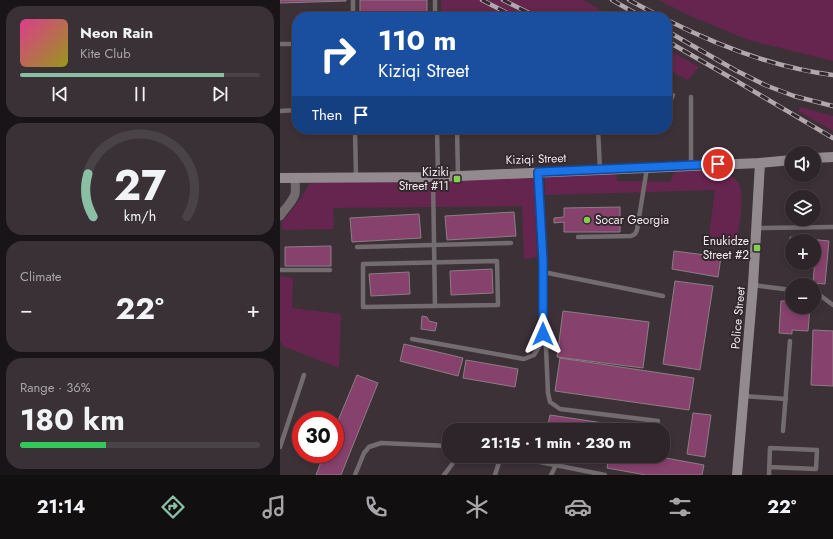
<!DOCTYPE html>
<html lang="en">
<head>
<meta charset="utf-8">
<style>
  body { margin:0; font-family:Jost,sans-serif; background:#3a3136; color:#f1f3f6; height:100vh; display:flex; flex-direction:column; font-size:15px; white-space:nowrap }
  * { box-sizing:border-box; margin:0 }
  p { font-size:13px; color:#a7a5a8 }
  .icon { flex:none; width:22px; height:22px; fill:none; stroke:currentColor; stroke-width:2; stroke-linecap:round; stroke-linejoin:round }
  .map { position:relative; flex:1; overflow:hidden }
  .panel { display:flex; flex-direction:column; gap:6px; padding:6px; background:#191417; width:280px }
  .panel>* { flex:none }
  .hud { position:absolute; left:12px; top:12px; width:380px; height:122px; border-radius:16px; box-shadow:0 2px 6px #0003,0 0 0 1px #494247; background:#1a4fa0; color:#fff; overflow:hidden }
  .buttons { position:absolute; left:505px; top:146px; display:grid; gap:8px }
  .buttons a { display:grid; place-items:center; width:36px; height:36px; border-radius:50%; background:#2e252a; box-shadow:0 2px 6px #0003,0 0 0 1px #494247; font-size:20px }
  .speed { position:absolute; left:12px; top:411px; display:flex; gap:8px; font-size:20px; font-weight:700; text-align:center }
  .speed>* { display:grid; place-content:center; width:52px; height:52px; border-radius:50%; background:#2e252a; box-shadow:0 2px 6px #0003,0 0 0 1px #494247; line-height:1 }
  .speed .limit { border:6px solid #d22; background:#fff; color:#111 }
  .pin { position:absolute; display:grid; place-items:center; width:34px; height:34px; color:#fff; margin:-17px; border:2px solid #fff; border-radius:50%; box-shadow:0 1px 4px #0007 }
  .me { position:absolute; width:44px; margin:-22px; rotate:0deg; stroke-linejoin:round; filter:drop-shadow(0 0 3px #0008) }
  .turn { display:flex; align-items:center; gap:14px; height:84px; padding:0 20px; font-size:18px }
  .turn .icon { width:52px; height:52px; stroke-width:2.5 }
  .turn b { display:block; font-size:28px; line-height:34px }
  .then { display:flex; align-items:center; height:38px; padding:0 20px; background:#0003; gap:8px; font-size:15px }
  .big { font-size:30px; font-weight:700; line-height:1.1 }
  .panel .widget { flex:1; display:flex; flex-direction:column; justify-content:center; gap:6px; min-width:0; padding:0 14px; border-radius:16px; background:#3a3136 }
  .panel .dial { align-items:center; gap:0 }
  .dial svg { height:104px; overflow:visible; fill:none; stroke:#494247; stroke-width:7; stroke-linecap:round; text-anchor:middle }
  .dial text { fill:#f1f3f6; stroke:none }
  .song { display:flex; align-items:center; gap:12px }
  .cover { width:48px; height:48px; border-radius:6px; background:linear-gradient(135deg,hsl(330 70% 55%),hsl(60 70% 35%)) }
  .played { height:4px; border-radius:2px; background:linear-gradient(90deg,#8abfa5 85%,#494247 85%) }
  .keys { display:flex; justify-content:space-around; direction:ltr }
  .heat { display:flex; justify-content:space-between; align-items:center; font-size:22px; direction:ltr }
  .charge { height:6px; border-radius:3px; background:linear-gradient(90deg,#34c759 36%,#494247 0) }
  .trip { position:absolute; left:162px; top:423px; width:228px; height:40px; border-radius:16px; background:#2e252a; box-shadow:0 2px 6px #0003,0 0 0 1px #494247; font-weight:700; line-height:40px; text-align:center }
  .menu { display:flex; height:64px; justify-content:space-around; align-items:center; background:#120f11; color:#a7a5a8 }
  .menu .icon { width:28px; height:28px }
  .menu .selected { color:#8abfa5 }
  .menu b { font-size:18px; color:#f1f3f6 }
  main { display:flex; flex:1; min-height:0 }
  .map>svg:first-child { display:block }
  .green { fill:#65254e }
  .building { fill:#86416c; stroke:#8b7e85 }
  .lines { fill:none; stroke-linecap:round; stroke-linejoin:round }
  .lane { stroke:#726c6f; stroke-width:4.5 }
  .street { stroke:#726c6f; stroke-width:9 }
  .secondary { stroke:#938a8f; stroke-width:10 }
  .rail-casing { stroke:#b1a8ad; stroke-width:4.5 }
  .rail { stroke:#32282e; stroke-width:3; stroke-dasharray:9; stroke-linecap:butt }
  .route-casing { stroke:#114b97; stroke-width:10 }
  .route { stroke:#1a73e8; stroke-width:7 }
  .poi-dot { fill:#84cf4d; stroke:#32282e; stroke-width:1.5 }
  .labels { text-anchor:middle; stroke-width:4; stroke-linejoin:round; paint-order:stroke }
  .street-label { font-size:12px; fill:#f0e9ed; stroke:#32282e }
  .poi-label { font-size:12px; fill:#f0e9ed; stroke:#32282e; text-anchor:end }
</style>
</head>
<body>
<main>
<section class="panel">
<div class="widget">
<div class="song"><i class="cover"></i><div><b>Neon Rain</b><p>Kite Club</p></div></div>
<div class="played"></div>
<div class="keys"><svg class="icon" aria-label="previous" viewBox="0 0 24 24"><path d="M18 5L8 12l10 7zM5 5v14"/></svg><svg class="icon" aria-label="pause" viewBox="0 0 24 24"><path d="M8 5v14M16 5v14"/></svg><svg class="icon" aria-label="next" viewBox="0 0 24 24"><path d="M6 5l10 7-10 7zM19 5v14"/></svg></div>
</div>
<div class="widget dial"><svg viewBox="0 0 100 80">
<path d="M14 69A42 42 0 1 1 86 69"/>
<path d="M14 69A42 42 0 0 1 10 36" stroke="#8abfa5"/>
<text x="50" y="56" font-size="32" font-weight="700">27</text>
<text x="50" y="72" font-size="11">km/h</text>
</svg></div>
<div class="widget"><p>Climate</p>
<div class="heat"><a>−</a><b class="big">22°</b><a>+</a></div>
</div>
<div class="widget"><p>Range · 36%</p><b class="big">180 km</b><div class="charge"></div></div>
</section>
<div class="map">
<svg width="553" height="475" viewBox="0 0 553 475">
  <rect width="100%" height="100%" fill="#3d3138"/>
  <g class="green">
    <path d="M161,0H303L333,17H291L287,15L285,17H161Z"/>
    <path d="M379,0H553V61L468,40L406,14Z"/>
    <path d="M387,49L419,67L408,80L387,69Z"/>
    <path d="M521,107L553,116V131L518,111Z"/>
    <path d="M438,169C445,172 452,175 457,181C467,193 458,229 456,244L428,243L435,190L265,195V177L336,173L337,181L390,182L395,171Z"/>
    <path d="M254,178L257,257L244,259L242,206L53,208L54,229L2,230V222L21,198L30,183Z"/>
    <path d="M0,276L13,278L12,308L61,314L59,368L3,346L0,341Z"/>
  </g>
  <g class="building">
    <path d="M0,0H66V1L0,3Z"/>
    <rect x="80" y="0" width="67" height="17"/>
    <path d="M340,207V232H284V222L274,223V218L284,217V208Z"/>
    <path d="M234,212L236,236L167,240L165,216Z"/>
    <path d="M139,214L141,238L72,242L70,218Z"/>
    <path d="M510,237L549,241L545,284L533,283L535,259H534V241H512V257L508,256Z"/>
    <path d="M51,246V266H5V247Z"/>
    <path d="M394,251L441,257L438,277L392,269Z"/>
    <path d="M212,269L213,293L171,295L170,271Z"/>
    <path d="M129,272L130,294L91,296L89,274Z"/>
    <path d="M395,281L433,286L420,370L383,364Z"/>
    <path d="M501,301H512V307H530L528,331L512,330V334L499,333Z"/>
    <path d="M283,311L369,322L363,368L277,357Z"/>
    <path d="M142,316L147,317L149,321L157,323L155,331L141,329Z"/>
    <path d="M533,330L553,331V386L531,385Z"/>
    <path d="M124,344L183,358L178,376L120,361Z"/>
    <path d="M280,358L414,378L409,410L275,391Z"/>
    <path d="M186,360L238,369L235,387L183,378Z"/>
    <path d="M77,375L98,383L61,475H36L44,454H55V428Z"/>
    <path d="M413,413L431,415L425,457L407,454Z"/>
    <path d="M270,415L330,424L329,430H267Z"/>
    <path d="M329,456H375L424,465L422,475H366L327,468Z"/>
  </g>
  <g class="lines">
    <g class="lane">
      <path d="M73,0V17"/>
      <path d="M155,0V17"/>
      <path d="M0,44H17"/>
      <path d="M411,97V166"/>
      <path d="M387,108L393,95"/>
      <path d="M0,111L17,110"/>
      <path d="M75,129L76,177"/>
      <path d="M157,129L158,177"/>
      <path d="M177,129L178,176"/>
      <path d="M318,129L320,170"/>
      <path d="M363,129H373"/>
      <path d="M153,178L155,306"/>
      <path d="M476,228L553,227"/>
      <path d="M298,237L351,236L355,234L357,230L367,168"/>
      <path d="M77,247L231,243"/>
      <path d="M217,261L218,305L83,307V264Z"/>
      <path d="M0,270H50"/>
      <path d="M263,272L383,296"/>
      <path d="M473,285L512,290"/>
      <path d="M534,293L541,296L553,305"/>
      <path d="M263,334L266,348L268,393L270,402L280,409L378,421"/>
      <path d="M132,339L244,359L254,355L264,338"/>
      <path d="M464,396L506,399"/>
      <path d="M503,431L510,341"/>
      <path d="M0,447L24,375"/>
      <path d="M230,456L325,475"/>
      <path d="M75,475L84,453L89,447L101,443L169,446"/>
      <path d="M164,475L173,463L177,456"/>
      <path d="M215,475L221,456"/>
      <path d="M271,475L276,465"/>
      <path d="M489,475L490,448L537,450L536,469L489,467"/>
    </g>
    <g class="street">
      <path d="M258,172L263,261V334"/>
      <path d="M0,216C5,208 12,203 15,194C16,189 15,183 15,178"/>
    </g>
    <g class="secondary">
      <path d="M534,158L553,157"/>
      <path d="M0,178L158,177L480,163L512,160"/>
      <path d="M457,475L473,285L480,163"/>
    </g>
    <g class="rail-casing">
      <g id="rail">
        <path d="M202,0L235,17"/>
        <path d="M223,0L257,17"/>
        <path d="M332,0L362,17"/>
        <path d="M349,0L381,17"/>
        <path d="M387,20C439,46 495,68 553,75"/>
        <path d="M387,31L455,70L485,85L514,96L553,106"/>
        <path d="M387,41L453,79L553,138"/>
      </g>
    </g>
    <use href="#rail" class="rail"/>
  </g>
  <g class="lines">
    <g class="route-casing">
      <path id="route" d="M263,334V261L258,172L438,164"/>
    </g>
    <use href="#route" class="route"/>
  </g>
  <g class="poi-dot">
    <rect x="173" y="175" width="8" height="8" rx="2"/>
    <circle cx="307" cy="220" r="4"/>
    <rect x="473" y="244" width="8" height="8" rx="2"/>
  </g>
  <g class="labels">
    <g class="street-label">
      <text transform="translate(256 159) rotate(-2)" y="4">Kiziqi Street</text>
      <text transform="translate(458 318) rotate(-85)" y="4">Police Street</text>
    </g>
    <g class="poi-label">
      <text x="169" y="176">Kiziki<tspan x="169" dy="14">Street #11</tspan></text>
      <text x="315" y="224" text-anchor="start">Socar Georgia</text>
      <text x="469" y="245">Enukidze<tspan x="469" dy="14">Street #2</tspan></text>
    </g>
  </g>
</svg>
<div class="buttons">
<a><svg class="icon" aria-label="sound" viewBox="0 0 24 24"><path d="M4 9h4l5-4v14l-5-4H4zM17 9q2 3 0 6"/></svg></a>
<a><svg class="icon" aria-label="layers" viewBox="0 0 24 24"><path d="M12 4l9 5-9 5-9-5zM3 14l9 5 9-5"/></svg></a>
<a>+</a>
<a>−</a>
</div>
<div class="speed"><div class="limit">30</div></div>
<div class="pin" style="left:438px;top:164px;background:#d93025"><svg class="icon" aria-label="arrive" viewBox="0 0 24 24"><path d="M6 21V4h12l-3 4 3 4H6"/></svg></div>
<svg class="me" style="left:263px;top:334px" viewBox="-20 -20 40 40"><path d="M0-17L14 15 0 8-14 15z" fill="#1a73e8" stroke="#fff" stroke-width="4"/></svg>
<div class="trip">21:15 · 1 min · 230 m</div>
<div class="hud">
<div class="turn"><svg class="icon" aria-label="right" viewBox="0 0 24 24"><path d="M7 20v-9h11M14 6l5 5-5 5"/></svg><div><b>110 m</b>Kiziqi Street</div></div>
<div class="then">Then<svg class="icon" aria-label="arrive" viewBox="0 0 24 24"><path d="M6 21V4h12l-3 4 3 4H6"/></svg></div>
</div>
</div>
</main>
<nav class="menu">
<b>21:14</b>
<svg class="icon selected" aria-label="directions" viewBox="0 0 24 24"><path d="M12 3l9 9-9 9-9-9zM9 14v-3h6M13 9l2 2-2 2"/></svg>
<svg class="icon" aria-label="music" viewBox="0 0 24 24"><path d="M9 18V5l10-2v13"/><circle cx="6" cy="18" r="3"/><circle cx="16" cy="16" r="3"/></svg>
<svg class="icon" aria-label="phone" viewBox="0 0 24 24"><path d="M5 4h4l2 5-3 2q2 4 5 5l2-3 5 2v4C11 20 4 13 5 4z"/></svg>
<svg class="icon" aria-label="climate" viewBox="0 0 24 24"><path d="M12 3v18M4 7l16 10M4 17L20 7"/></svg>
<svg class="icon" aria-label="car" viewBox="0 0 24 24"><path d="M5 17H2v-5l4-1 3-4h7l3 4 3 1v5h-3M9 17h6M6 11h13"/><circle cx="7" cy="17" r="2"/><circle cx="17" cy="17" r="2"/></svg>
<svg class="icon" aria-label="filters" viewBox="0 0 24 24"><path d="M4 7h16M4 17h16"/><circle cx="9" cy="7" r="2"/><circle cx="15" cy="17" r="2"/></svg>
<b>22°</b>
</nav>
</body>
</html>
